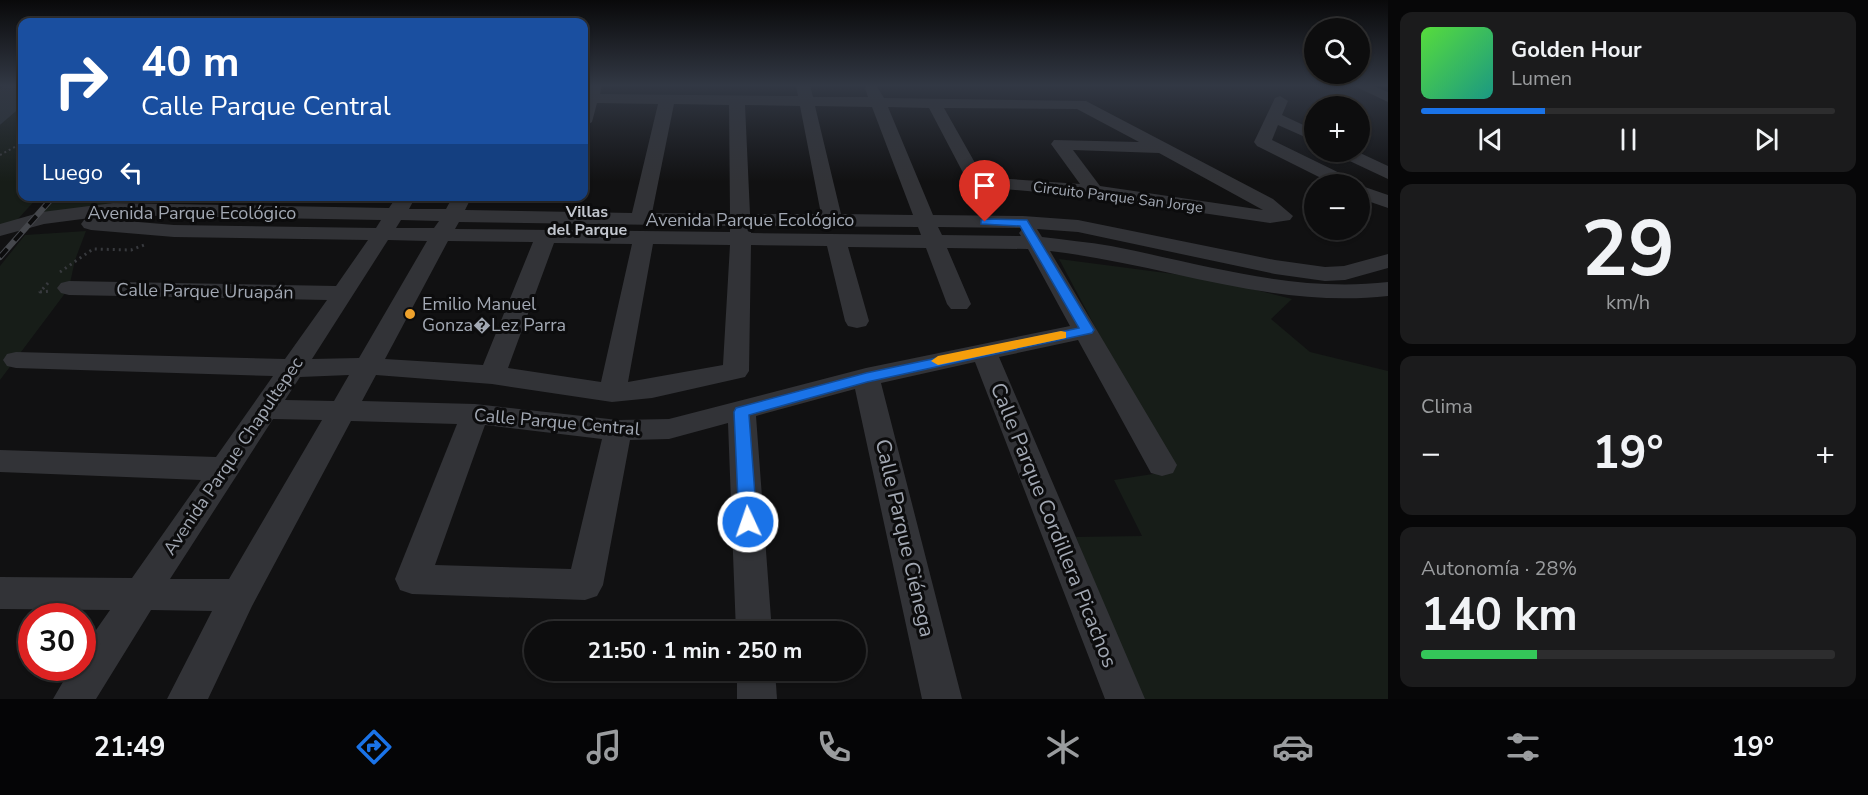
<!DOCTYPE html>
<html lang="es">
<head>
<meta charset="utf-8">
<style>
  body { margin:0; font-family:"Nunito Sans",sans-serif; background:#1b1b1c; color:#f1f3f6; height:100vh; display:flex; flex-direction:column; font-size:22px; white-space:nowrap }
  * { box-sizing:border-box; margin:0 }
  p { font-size:20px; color:#9a9c9e }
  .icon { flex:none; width:33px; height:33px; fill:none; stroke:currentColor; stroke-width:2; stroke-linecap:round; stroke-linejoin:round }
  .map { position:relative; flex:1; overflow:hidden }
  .sheet { display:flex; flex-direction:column; gap:12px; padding:12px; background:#070708; width:480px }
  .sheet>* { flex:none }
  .hud { position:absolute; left:18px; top:18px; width:570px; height:183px; border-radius:12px; box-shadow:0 2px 4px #0004,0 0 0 2px #2d2d2e; background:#1a4fa0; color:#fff; overflow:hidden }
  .buttons { position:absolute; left:1304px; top:18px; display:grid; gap:12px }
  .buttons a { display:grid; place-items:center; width:66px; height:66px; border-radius:50%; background:#0d0d0e; box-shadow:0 2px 4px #0004,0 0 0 2px #2d2d2e; font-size:30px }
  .speed { position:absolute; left:18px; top:603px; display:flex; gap:12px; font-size:30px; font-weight:700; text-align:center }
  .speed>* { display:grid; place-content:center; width:78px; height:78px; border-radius:50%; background:#0d0d0e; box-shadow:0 2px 4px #0004,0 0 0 2px #2d2d2e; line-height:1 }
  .speed .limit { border:9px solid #d22; background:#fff; color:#111 }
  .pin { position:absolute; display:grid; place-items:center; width:51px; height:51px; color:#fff; margin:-62px -26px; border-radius:50% 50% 50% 0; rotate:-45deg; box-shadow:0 0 6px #0007 }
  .pin .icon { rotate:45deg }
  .me { position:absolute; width:66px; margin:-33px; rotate:357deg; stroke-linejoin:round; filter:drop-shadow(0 0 4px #0008) }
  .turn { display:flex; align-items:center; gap:21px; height:126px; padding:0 24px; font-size:27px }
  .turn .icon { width:78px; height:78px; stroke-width:2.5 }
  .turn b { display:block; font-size:42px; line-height:51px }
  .then { display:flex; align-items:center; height:57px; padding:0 24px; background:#0003; gap:12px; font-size:22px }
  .big { font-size:45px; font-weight:700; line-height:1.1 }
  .sheet .widget { flex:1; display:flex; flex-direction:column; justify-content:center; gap:9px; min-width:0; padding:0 21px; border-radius:12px; background:#1b1b1c }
  .sheet .dial { align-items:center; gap:0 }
  .dial b { font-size:78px; line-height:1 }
  .song { display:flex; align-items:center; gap:18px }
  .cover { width:72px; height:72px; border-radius:9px; background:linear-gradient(135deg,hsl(110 70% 55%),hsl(170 70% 35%)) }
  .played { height:6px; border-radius:3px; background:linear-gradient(90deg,#1a73e8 30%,#2d2d2e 30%) }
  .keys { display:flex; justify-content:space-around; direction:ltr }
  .heat { display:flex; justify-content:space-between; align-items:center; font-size:33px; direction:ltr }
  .charge { height:9px; border-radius:4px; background:linear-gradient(90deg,#34c759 28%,#2d2d2e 0) }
  .trip { position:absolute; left:524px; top:621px; width:342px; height:60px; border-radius:30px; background:#0d0d0e; box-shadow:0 2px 4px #0004,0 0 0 2px #2d2d2e; font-weight:700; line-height:60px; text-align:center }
  .tab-bar { display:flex; height:96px; justify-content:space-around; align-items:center; background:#050506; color:#9a9c9e }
  .tab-bar .icon { width:42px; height:42px }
  .tab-bar .on { color:#1a73e8 }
  .tab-bar b { font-size:27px; color:#f1f3f6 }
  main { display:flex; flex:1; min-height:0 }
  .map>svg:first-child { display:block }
  .green { fill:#171d18 }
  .water { fill:#283035 }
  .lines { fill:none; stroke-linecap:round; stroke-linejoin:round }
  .path-far1 { stroke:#383a3e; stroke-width:2; stroke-dasharray:2 3; stroke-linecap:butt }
  .path { stroke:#383a3e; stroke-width:3; stroke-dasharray:2 4; stroke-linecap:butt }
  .minor { fill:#323337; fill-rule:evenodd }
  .rail-casing { stroke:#45474c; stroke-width:6 }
  .rail { stroke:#0c0c0d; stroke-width:4; stroke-dasharray:11; stroke-linecap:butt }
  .route { fill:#1a73e8; stroke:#114b97; stroke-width:1.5 }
  .slow { fill:#f59e0b }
  .poi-dot { fill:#efa22c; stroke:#0c0c0d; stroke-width:2 }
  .labels { text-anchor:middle; stroke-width:6; stroke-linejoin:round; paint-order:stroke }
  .far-street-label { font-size:15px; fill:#a2a8b3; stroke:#0c0c0d }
  .far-neighbourhood-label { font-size:16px; font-weight:bold; fill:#c3c7cf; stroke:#0c0c0d }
  .street-label { font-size:18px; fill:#a2a8b3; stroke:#0c0c0d }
  .poi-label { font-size:18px; fill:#a2a8b3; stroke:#0c0c0d; text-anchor:start }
  .near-street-label { font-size:21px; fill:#a2a8b3; stroke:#0c0c0d }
</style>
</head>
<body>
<main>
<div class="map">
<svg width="1388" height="699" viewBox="0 0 1388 699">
  <rect width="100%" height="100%" fill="#111112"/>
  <g class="green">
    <path d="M22,106V196L38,197L17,220L0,225V125Z"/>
    <path d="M56,197H115L103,212L37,218Z"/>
    <path d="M86,231L75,260L69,288L0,380V266L25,235Z"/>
    <path d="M1059,259L1212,279L1292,299L1271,319L1310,352L1388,371V699H1141L1076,537L1142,536L1114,480L1172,471Z"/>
  </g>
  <path class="water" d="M5,85H22V106L0,125V89Z"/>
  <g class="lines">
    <path class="path-far1" d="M0,155L22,143"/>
    <g class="path">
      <path d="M60,272L93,249L131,250L144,245"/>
      <path d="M48,283L40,292L50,291"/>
    </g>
    <g class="minor">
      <path d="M588,85H602L600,94L798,96L796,85H810L813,97H868L865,88L867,85H876L884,98L1086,101L1273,199L1293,216L1290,220L1270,223L1094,197L970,186L929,108L888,107L933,215L1023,216L1078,220L1275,260L1325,267L1344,266L1388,254V268L1345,280L1325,281L1275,274L1078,232L1037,229L1042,237C1065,240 1088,242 1111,246C1203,264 1293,293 1388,282V296C1273,309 1163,264 1050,251L1177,465L1173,473L1162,476L1151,473L1078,340L999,357L1145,699H1105L975,362L881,383L962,699H922L855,389L756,416L772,632H736L728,423L669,439L630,440L603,585L597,596L585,600L412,594L400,590L395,579L457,424L351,421L252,606L208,699H167L212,611L151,610L96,699H53L71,668H82V650L110,610L0,609V577L132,578L201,480L0,472V450L216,457L273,376L16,368L7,366L3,360L7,354L16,352L285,359L327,300L69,295L61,293L57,288L61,283L69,281L336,286L368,240L174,237L91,230L84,228L81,224L84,220L91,218L174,225L376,228L381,220L113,215L44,224L0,236V224L42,212L113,203L389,208L397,196H416L409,209H446L453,196H472L465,210L632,213L658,104L597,103L592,122L584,127V94ZM674,104L729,105L730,214L652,213ZM745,105L800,106L821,214H750ZM815,106L872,107L913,215L841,214ZM944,108L1077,109L1139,142L1054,140L1051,144L1080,184L983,177ZM1073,150L1159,153L1263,210L1100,186ZM401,220L439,221L434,228H396ZM459,222L730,226V232L455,229ZM751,226L918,227L921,235L751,233ZM938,227L1023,228L1019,233L1021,236L942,235ZM388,240L427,241L359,358L312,359ZM448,241L533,242L483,365L385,359ZM554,243L632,244L601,382L508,368ZM653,244L730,245L723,365L628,382ZM751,245L827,246L845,321L848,326L857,328L866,326L869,321L848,247L926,248L947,304L951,309H967L971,304L947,248L1028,249L1070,326L866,368L669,419L618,420L475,404L362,401L376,375L492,384L612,402L652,398L745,377L749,371ZM349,375L334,401L285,400L300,377ZM273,419L322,420L229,579H170ZM485,425L602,439L571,569L435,565Z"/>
      <path d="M1352,85H1371L1388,92V102Z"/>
      <path d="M1280,96L1288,101L1282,115L1314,130V141L1278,125L1272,140L1354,180L1356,184H1333L1257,146L1254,142L1275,98Z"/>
      <path d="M1336,152H1358L1388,166V179L1339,156Z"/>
      <path d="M1359,185L1388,195V208L1359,198Z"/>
      <path d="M737,670H775L777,699H737Z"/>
    </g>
    <g class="rail-casing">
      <path id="rail" d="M0,257L54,196"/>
    </g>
    <use href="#rail" class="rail"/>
  </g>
  <linearGradient id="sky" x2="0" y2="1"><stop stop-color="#09090a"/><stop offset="0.47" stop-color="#323844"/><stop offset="1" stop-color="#323844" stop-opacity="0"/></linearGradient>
  <rect width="1388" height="182" fill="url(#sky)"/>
  <path class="route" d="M985,219L1027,220L1094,330L1092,333L867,382L749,415L757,522L754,527H742L739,522L734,412L736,408L866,373L1079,328L1020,226L981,224V220Z"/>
  <path class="slow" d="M1061,331L1066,332V338L938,365L931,361L938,356Z"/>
  <circle class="poi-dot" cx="410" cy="314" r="6"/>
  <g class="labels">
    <g class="far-street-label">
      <text transform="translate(1118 197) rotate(7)" y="5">Circuito Parque San Jorge</text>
    </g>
    <g class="far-neighbourhood-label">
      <text x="587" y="217">Villas<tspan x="587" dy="18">del Parque</tspan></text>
    </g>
    <g class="street-label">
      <text x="192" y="219">Avenida Parque Ecológico</text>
      <text x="750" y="226">Avenida Parque Ecológico</text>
      <text transform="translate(205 291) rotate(1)" y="6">Calle Parque Uruapán</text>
      <text transform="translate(557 422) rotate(5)" y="6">Calle Parque Central</text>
      <text transform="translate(233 456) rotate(-56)" y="6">Avenida Parque Chapultepec</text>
    </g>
    <g class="poi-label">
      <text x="422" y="310">Emilio Manuel<tspan x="422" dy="21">Gonza�Lez Parra</tspan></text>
    </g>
    <g class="near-street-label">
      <text transform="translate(1054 525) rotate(68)" y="7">Calle Parque Cordillera Picachos</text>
      <text transform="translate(905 538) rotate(77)" y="7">Calle Parque Ciénega</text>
    </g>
  </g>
</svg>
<div class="buttons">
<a><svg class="icon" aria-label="search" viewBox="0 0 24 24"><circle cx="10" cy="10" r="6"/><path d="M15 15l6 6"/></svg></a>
<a>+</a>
<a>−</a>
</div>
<div class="speed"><div class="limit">30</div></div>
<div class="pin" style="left:985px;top:222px;background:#d93025"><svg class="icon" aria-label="arrive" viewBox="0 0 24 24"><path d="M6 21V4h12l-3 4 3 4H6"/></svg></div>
<svg class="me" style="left:748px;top:522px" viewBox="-20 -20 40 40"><circle r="17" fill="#1a73e8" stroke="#fff" stroke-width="3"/><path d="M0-11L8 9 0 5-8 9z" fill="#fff"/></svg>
<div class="trip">21:50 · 1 min · 250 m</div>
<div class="hud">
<div class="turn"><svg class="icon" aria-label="right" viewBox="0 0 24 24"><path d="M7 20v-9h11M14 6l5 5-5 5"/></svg><div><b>40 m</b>Calle Parque Central</div></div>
<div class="then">Luego<svg class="icon" aria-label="left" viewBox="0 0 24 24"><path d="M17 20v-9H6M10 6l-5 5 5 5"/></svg></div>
</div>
</div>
<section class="sheet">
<div class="widget">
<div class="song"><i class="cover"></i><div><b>Golden Hour</b><p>Lumen</p></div></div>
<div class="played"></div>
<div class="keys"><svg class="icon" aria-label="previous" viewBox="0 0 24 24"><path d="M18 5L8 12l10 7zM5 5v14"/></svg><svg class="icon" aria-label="pause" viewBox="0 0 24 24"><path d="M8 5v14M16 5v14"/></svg><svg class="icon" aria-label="next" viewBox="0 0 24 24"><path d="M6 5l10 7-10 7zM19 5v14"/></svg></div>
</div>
<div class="widget dial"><b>29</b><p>km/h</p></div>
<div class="widget"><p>Clima</p>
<div class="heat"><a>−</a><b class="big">19°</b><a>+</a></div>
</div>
<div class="widget"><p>Autonomía · 28%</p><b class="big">140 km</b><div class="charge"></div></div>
</section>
</main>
<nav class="tab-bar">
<b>21:49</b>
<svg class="icon on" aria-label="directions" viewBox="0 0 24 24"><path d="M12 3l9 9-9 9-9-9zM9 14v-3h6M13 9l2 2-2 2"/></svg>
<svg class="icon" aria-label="music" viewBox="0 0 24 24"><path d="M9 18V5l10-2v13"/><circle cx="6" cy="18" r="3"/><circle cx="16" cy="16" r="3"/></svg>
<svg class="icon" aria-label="phone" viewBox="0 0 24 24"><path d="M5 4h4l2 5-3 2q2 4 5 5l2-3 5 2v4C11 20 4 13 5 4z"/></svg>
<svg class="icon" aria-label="climate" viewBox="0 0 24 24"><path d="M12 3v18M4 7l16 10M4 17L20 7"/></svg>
<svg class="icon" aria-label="car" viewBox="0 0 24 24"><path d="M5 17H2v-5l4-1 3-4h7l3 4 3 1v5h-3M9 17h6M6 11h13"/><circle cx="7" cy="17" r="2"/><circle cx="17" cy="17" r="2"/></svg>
<svg class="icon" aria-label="filters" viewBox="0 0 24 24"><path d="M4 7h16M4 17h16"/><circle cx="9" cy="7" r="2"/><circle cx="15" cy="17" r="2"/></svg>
<b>19°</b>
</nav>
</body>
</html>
